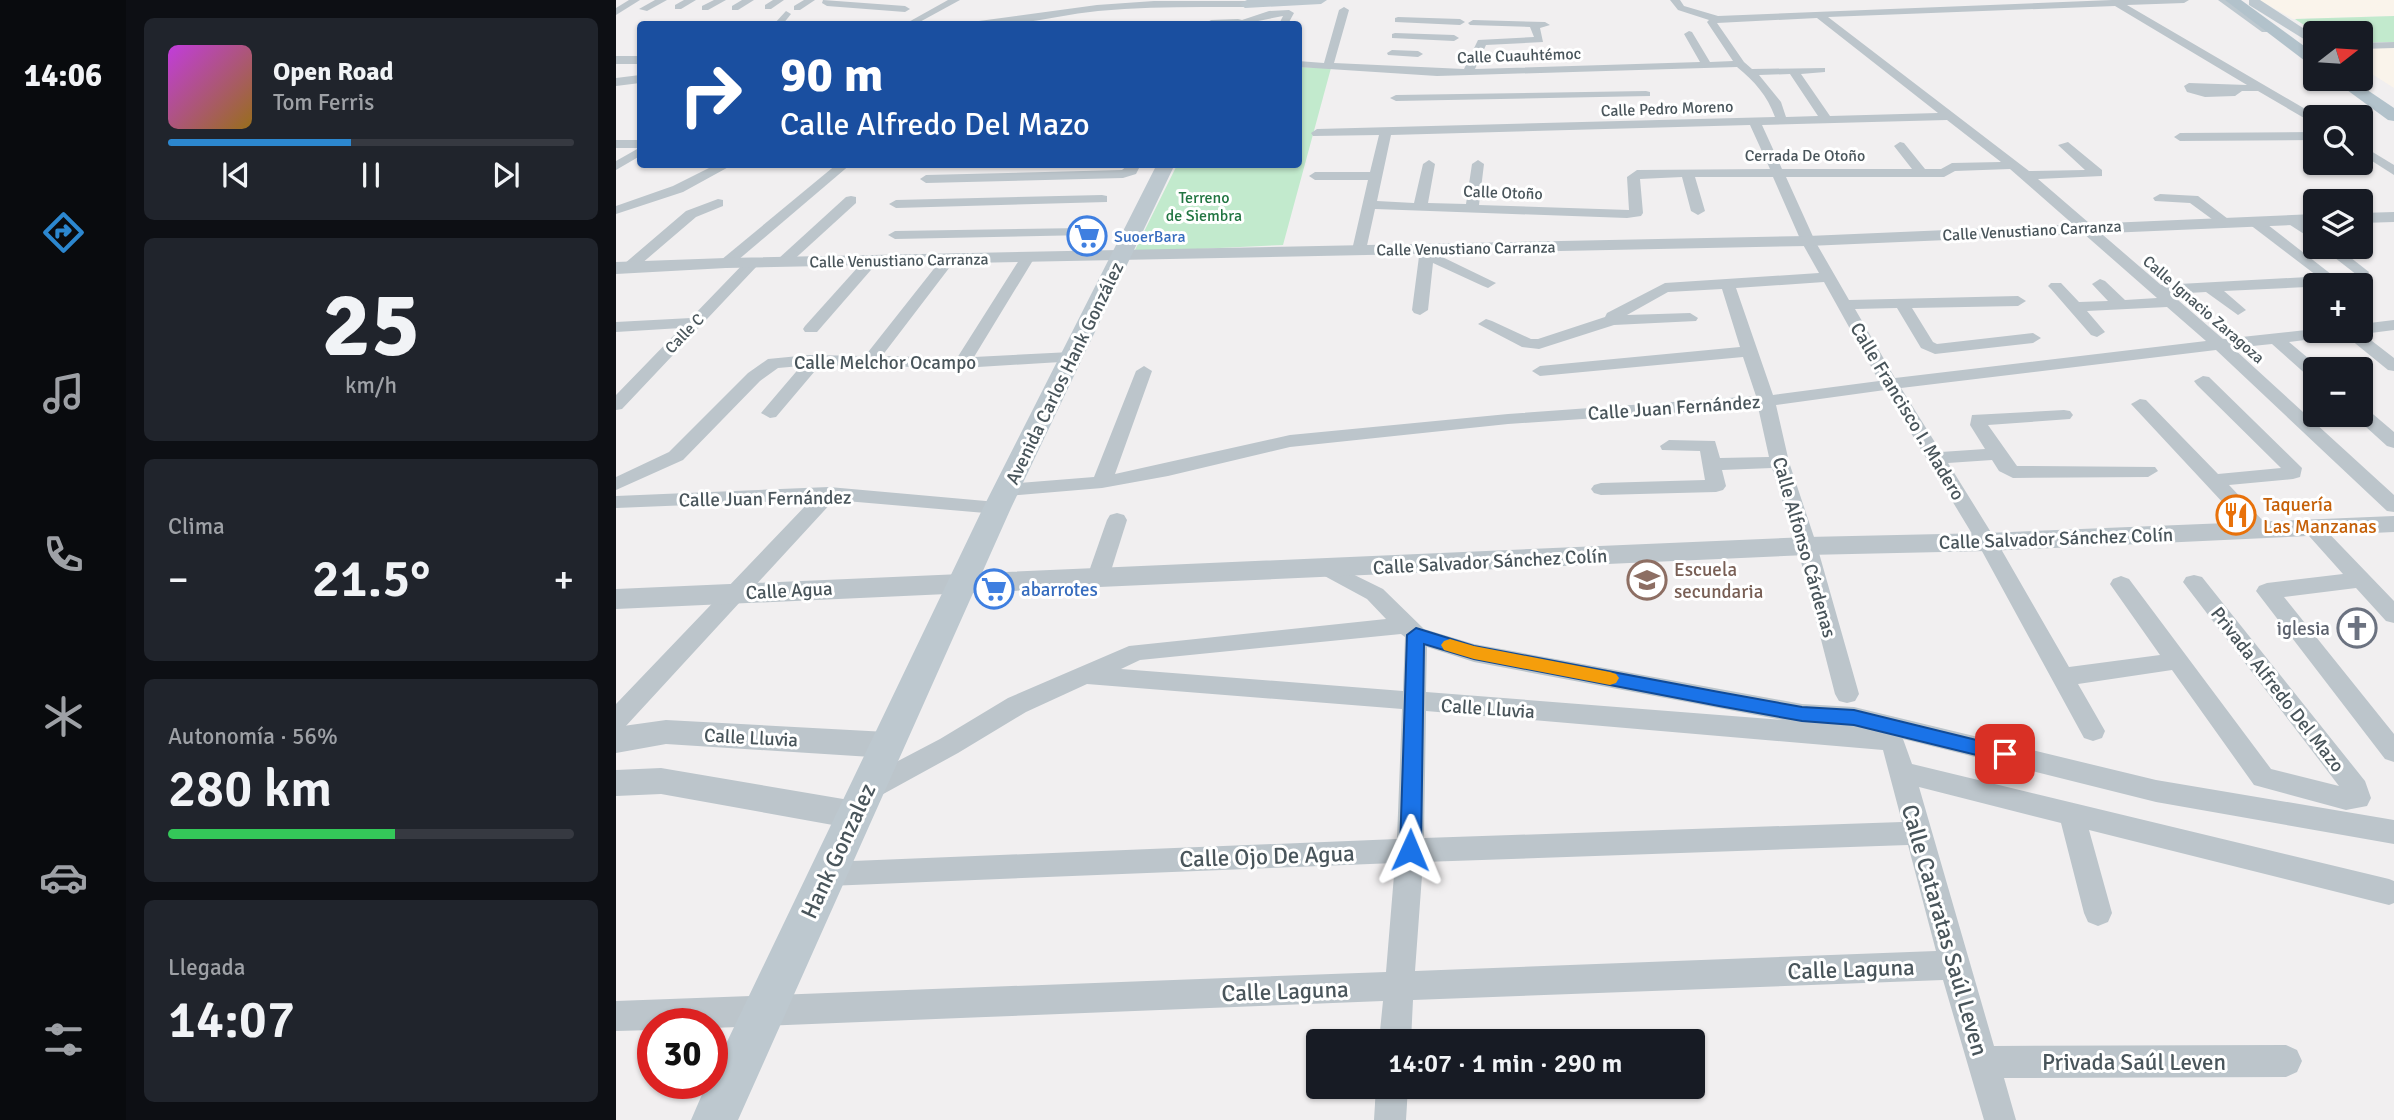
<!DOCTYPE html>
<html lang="es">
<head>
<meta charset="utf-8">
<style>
  body { margin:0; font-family:Signika,sans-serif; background:#20242c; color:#f1f3f6; height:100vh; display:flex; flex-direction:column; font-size:26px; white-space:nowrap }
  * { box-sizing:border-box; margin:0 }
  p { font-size:23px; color:#9ea1a6 }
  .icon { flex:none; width:38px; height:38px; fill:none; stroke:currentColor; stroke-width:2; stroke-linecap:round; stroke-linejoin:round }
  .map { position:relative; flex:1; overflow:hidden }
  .details { display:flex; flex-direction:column; gap:18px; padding:18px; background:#0d0f14; width:490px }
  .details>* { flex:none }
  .hud { position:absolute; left:21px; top:21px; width:665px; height:147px; border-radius:7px; box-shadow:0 2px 5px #0004; background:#1a4fa0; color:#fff; overflow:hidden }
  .needle { width:46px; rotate:73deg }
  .controls { position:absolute; left:1687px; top:21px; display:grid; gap:14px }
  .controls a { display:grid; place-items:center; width:70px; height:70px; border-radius:7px; background:#171b24; box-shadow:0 2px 5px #0004; font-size:35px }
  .speed { position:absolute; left:21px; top:1008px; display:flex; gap:14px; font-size:35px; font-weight:700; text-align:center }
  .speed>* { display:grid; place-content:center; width:91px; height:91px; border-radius:50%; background:#171b24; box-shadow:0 2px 5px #0004; line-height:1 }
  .speed .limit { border:10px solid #d22; background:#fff; color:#111 }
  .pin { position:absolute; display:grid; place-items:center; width:60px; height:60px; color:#fff; margin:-30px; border-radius:14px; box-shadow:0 4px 10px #0006 }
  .me { position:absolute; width:77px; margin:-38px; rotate:1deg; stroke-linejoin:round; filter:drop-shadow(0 0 5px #0008) }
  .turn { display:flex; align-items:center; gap:24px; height:147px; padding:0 28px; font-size:32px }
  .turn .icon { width:91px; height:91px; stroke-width:2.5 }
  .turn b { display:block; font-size:49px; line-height:60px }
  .big { font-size:52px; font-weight:600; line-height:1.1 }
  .details .tile { flex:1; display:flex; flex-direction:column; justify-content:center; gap:10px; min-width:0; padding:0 24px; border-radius:10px; background:#20242c }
  .details .dial { align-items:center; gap:0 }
  .dial b { font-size:91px; line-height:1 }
  .song { display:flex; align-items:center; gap:21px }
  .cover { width:84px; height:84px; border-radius:10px; background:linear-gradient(135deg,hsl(290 70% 55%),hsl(40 70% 35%)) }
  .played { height:7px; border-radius:4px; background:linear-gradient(90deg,#2c87cf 45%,#363941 45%) }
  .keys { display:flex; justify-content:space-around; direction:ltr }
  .heat { display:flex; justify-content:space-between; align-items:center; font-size:38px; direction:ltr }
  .charge { height:10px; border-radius:5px; background:linear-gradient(90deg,#34c759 56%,#363941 0) }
  .trip { position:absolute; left:690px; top:1029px; width:399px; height:70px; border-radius:7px; background:#171b24; box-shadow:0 2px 5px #0004; font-weight:600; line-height:70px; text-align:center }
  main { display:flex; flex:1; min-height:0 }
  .dock { display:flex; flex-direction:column; width:126px; justify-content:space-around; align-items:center; background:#090b0e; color:#9ea1a6 }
  .dock .icon { width:49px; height:49px }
  .dock .on { color:#2c87cf }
  .dock b { font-size:32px; color:#f1f3f6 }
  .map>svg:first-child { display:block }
  .commercial { fill:#faf4eb }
  .green { fill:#c2eacd }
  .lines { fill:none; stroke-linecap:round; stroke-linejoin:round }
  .minor { fill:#bcc5cb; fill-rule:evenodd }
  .tertiary { fill:#bcc5cb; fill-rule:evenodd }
  .secondary { fill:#bdc8cf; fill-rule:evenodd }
  .primary { fill:#b2c2cb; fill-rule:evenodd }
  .route { fill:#1a73e8; stroke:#114b97; stroke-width:2 }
  .slow { fill:#f59e0b }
  .labels { text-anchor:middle; stroke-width:6; stroke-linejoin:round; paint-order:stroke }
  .far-street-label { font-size:16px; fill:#49555b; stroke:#fff }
  .far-park-label { font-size:16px; fill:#217541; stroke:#fff }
  .far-shop-label { font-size:16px; fill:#366cbe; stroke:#fff; text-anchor:start }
  .street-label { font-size:19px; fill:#49555b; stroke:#fff }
  .food-label { font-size:19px; fill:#c56008; stroke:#fff; text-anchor:start }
  .education-label { font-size:19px; fill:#785e54; stroke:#fff; text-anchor:start }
  .shop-label { font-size:19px; fill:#366cbe; stroke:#fff; text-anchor:start }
  .worship-label { font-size:19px; fill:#5b616d; stroke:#fff; text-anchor:end }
  .near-street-label { font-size:23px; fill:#49555b; stroke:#fff }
</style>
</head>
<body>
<main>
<nav class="dock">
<b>14:06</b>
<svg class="icon on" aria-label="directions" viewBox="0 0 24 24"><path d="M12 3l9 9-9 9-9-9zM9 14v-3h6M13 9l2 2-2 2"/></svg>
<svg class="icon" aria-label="music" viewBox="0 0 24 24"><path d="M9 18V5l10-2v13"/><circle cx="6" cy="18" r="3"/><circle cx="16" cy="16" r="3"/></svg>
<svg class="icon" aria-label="phone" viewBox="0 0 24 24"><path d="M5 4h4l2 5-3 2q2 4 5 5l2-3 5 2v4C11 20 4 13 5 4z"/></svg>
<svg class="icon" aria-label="climate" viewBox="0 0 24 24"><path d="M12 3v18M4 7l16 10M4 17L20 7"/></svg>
<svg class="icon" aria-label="car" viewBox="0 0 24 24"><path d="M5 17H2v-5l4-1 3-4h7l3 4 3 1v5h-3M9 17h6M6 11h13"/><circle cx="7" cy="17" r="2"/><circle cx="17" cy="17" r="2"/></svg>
<svg class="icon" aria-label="filters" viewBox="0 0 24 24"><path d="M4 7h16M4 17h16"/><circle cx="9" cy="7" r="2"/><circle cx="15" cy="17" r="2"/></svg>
</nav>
<section class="details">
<div class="tile">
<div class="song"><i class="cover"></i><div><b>Open Road</b><p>Tom Ferris</p></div></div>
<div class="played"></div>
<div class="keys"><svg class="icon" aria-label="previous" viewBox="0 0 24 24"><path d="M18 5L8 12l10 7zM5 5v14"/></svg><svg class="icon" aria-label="pause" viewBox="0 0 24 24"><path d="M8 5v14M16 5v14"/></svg><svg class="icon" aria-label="next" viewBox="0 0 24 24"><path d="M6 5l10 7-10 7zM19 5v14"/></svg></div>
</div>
<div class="tile dial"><b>25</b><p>km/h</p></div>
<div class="tile"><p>Clima</p>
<div class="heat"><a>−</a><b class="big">21.5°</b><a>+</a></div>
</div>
<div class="tile"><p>Autonomía · 56%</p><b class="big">280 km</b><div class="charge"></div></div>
<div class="tile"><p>Llegada</p><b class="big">14:07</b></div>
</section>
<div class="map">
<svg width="1778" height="1120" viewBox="0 0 1778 1120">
  <rect width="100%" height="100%" fill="#f1eff0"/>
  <g class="commercial">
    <path d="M1643,0H1778V16L1677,19Z"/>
    <path d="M1778,47V88L1745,67V48Z"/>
  </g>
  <g class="green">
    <path d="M1778,16V42L1745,43V33H1700L1679,19Z"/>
    <path d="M683,67L715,68L667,245L518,252L561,165L682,164Z"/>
  </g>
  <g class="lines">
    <g class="minor">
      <path d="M13,0H24L0,15V8Z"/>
      <path d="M39,0H51L31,11L23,9Z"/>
      <path d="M68,0H80L65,9H59V5Z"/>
      <path d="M98,0H110L92,10H86V6Z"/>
      <path d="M126,0H138L122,10H116V6Z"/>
      <path d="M157,0H168L155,9H149V5Z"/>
      <path d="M188,0H199L184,10H178V6Z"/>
      <path d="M207,0L289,6L294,9L289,12L211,6L206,3Z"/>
      <path d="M332,0H344L300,24H289Z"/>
      <path d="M1054,0H1064L1068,6L1102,16L1496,0H1573L1568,3L1511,5L1703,117H1699V123L1695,122L1642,91H1626L1619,96L1589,97L1571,92L1568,86L1573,83L1631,85L1499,6L1212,17L1413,171L1469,170L1442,145L1452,142L1486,170V176L1422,179L1545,285L1691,277L1699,282L1691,287L1608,291L1630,310L1622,315L1590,292L1555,294L1607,339L1699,329L1745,331V324L1778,320V330L1747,334L1778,358V371L1772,370L1729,335L1673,342L1705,369H1699V378L1693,377L1656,344L1617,348L1778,495V512L1771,511L1600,350L1285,388L1325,452L1369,449L1354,425L1356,415L1448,410L1454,411L1457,415L1454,419L1372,425L1401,466L1539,467L1542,471L1532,477L1397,478L1383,471L1376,460L1332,463L1381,542L1453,667L1544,655L1494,584L1497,579L1505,576L1513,579L1655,769L1723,786L1567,582L1570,577L1578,575L1586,577L1749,781L1755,798L1751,806L1730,810L1638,785L1556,670L1462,684L1489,731L1486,738L1477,741L1468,738L1361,542L1269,390L1160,405L1173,462L1201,546L1243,694L1239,701L1231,703L1223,701L1219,694L1181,546L1156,468L1106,470L1110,486L1107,490L1100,492L985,495L978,493L975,489L978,485L985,483L1089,480L1084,451L1046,450L1044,446L1053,440L1099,441L1104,458L1153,457L1142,407L892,424L674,447L552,476L486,488L392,496L385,494L382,490L385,486L392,484L478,477L520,371L528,366L536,371L499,474L674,435L892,414L1140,396L1127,357L924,376L916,371L924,366L1124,347L1106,289L1052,292L1011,315L1074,313L1082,318L1080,321L998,325L923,349L906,347L862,324L870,319L876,321L915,339H922L989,317L991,313L1049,283L1203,273L1185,241L1157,177H1079L1089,211L1082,215L1075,211L1066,177L1024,179L1027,213L1025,216L1011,218L759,209L750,250L743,254L736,250L752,180H699L693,176L699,172H754L763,135L697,136L695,133L701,129L1159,117C1151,95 1139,82 1121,67L821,76L682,67V61L708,63L723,10L728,7L733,10L718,63L848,69L862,40L918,37L914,27L854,25L852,23L857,20L929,22L934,25L924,28L927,42L870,45L859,69L1084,62L1068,34L1073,31L1076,32L1094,62L1117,61L1091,22L1093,20L1062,10ZM1201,18L1322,113L1214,116L1185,74L1209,72V68L1136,69L1128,62L1101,23ZM1174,74L1202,116L1170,117L1165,102L1143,75ZM1331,120L1385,162L1336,163L1325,169H1309L1288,143L1284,142L1278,146L1296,169H1166L1146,125ZM1134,125L1154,169L1021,170L1011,177L1013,210L863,205L868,164L862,160L856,164L850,204L812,203L819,164L813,160L807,164L798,203L761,201L775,135ZM1394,169L1541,298L1509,300L1489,281L1484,279L1476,284L1492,301L1463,302L1445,283H1435L1432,286L1435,289L1475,335L1481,337L1489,332L1471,311L1551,307L1590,341L1279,378L1239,309L1281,308L1305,348L1319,354L1417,343L1425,338L1417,333L1321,344L1317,342L1296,308L1402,306L1410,301L1402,296L1233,300L1199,241L1170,177H1328L1339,171ZM1208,282L1263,381L1157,395L1120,288Z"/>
      <path d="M538,1H629L634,4L629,7C580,7 531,6 482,11C442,15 399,28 358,24L363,21L481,5Z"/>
      <path d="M673,10L678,13L672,24H663L667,16L627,24L617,23L653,11Z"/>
      <path d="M170,11L175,14L167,24H158Z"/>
      <path d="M782,17L844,19L849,22L844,25L779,22V18Z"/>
      <path d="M779,33L838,35L843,38L838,41L776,38V34Z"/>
      <path d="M1778,42V48L1745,49V43Z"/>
      <path d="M776,50L802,51L807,54L802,57L772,55L771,53Z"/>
      <path d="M1030,91L1034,92V96L780,101L774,98L780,95Z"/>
      <path d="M1699,132V140L1564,141L1558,137L1564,133Z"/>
      <path d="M0,140H24V156L0,170V161L23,148H0Z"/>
      <path d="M1745,145L1778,165V175L1745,154Z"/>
      <path d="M101,164H118L67,192L0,214V206L57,186Z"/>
      <path d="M221,164H235L115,266H105L103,263L105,260Z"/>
      <path d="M513,164H525L520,174L507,178L310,183L304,179L310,175L506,170Z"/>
      <path d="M1544,194L1582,196L1616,222L1614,225H1604L1574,203L1539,201L1537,198Z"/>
      <path d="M486,195L491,196V202L280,208L273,204L280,200Z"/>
      <path d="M235,196L240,197V203L172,265H162L160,262L162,259L230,197Z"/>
      <path d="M102,199L107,200V206L80,217L18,270H8L6,267L8,264L70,211Z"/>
      <path d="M1676,216L1699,231V241L1671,223V217Z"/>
      <path d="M1638,217L1643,218L1729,285H1713L1633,224V218Z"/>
      <path d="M467,228L474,232L472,235L279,239L272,235L279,231Z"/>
      <path d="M811,245L816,246L818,253L880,283L872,288L867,286L817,263L812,310L804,315L798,313L796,310L804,249Z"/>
      <path d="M1705,247H1721L1753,272L1751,275H1741Z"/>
      <path d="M412,253L419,257L358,357L455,352L461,353L463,357L461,361L346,368L204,365L160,417L154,418L145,413L185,366L162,368L144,381L67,460L0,490V477L53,452L132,373L152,359L193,355L249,356L328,256L333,255L340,259L266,356L341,358L405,257Z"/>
      <path d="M256,256L263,260L261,263L201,332H189L187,329L189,326L251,257Z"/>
      <path d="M137,258L142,259L144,262L142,265L6,409L0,410V395L65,328L0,332V322L75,318L132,259Z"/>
      <path d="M1587,376L1593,377L1686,468L1684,477L1677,479L1613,485L1650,524L1653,529L1650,534H1636L1515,404L1524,399L1530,400L1602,474L1665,468L1581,385L1578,381Z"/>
      <path d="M1745,408L1751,409L1778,432V448L1771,446L1739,417L1737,415H1745Z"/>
      <path d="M213,487L381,502L388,503L391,508L388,513L381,514L218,500L9,727L0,730V704L195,500L0,508V496Z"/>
      <path d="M501,513L508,515L511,520L493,577L490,582L482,584L474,582L471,577L491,520L494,515Z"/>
      <path d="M1695,520L1702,522L1778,601V623L1770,621L1740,588L1668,597L1778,734V762L1769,759L1640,591L1643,586L1651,583L1727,574L1685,527L1688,522Z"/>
      <path d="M710,561L767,589L808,629L858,644L1186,704L1238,707L1540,780L1778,820V844L1540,802L1287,739L1296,764L1773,879L1778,881V903L1773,905L1473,830L1496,913L1492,922L1482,926L1472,922L1468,913L1445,823L1303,787L1378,1046L1670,1045L1681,1050L1686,1061L1681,1072L1670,1077L1388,1078L1400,1120H1368L1327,980L797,1000L795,1041H763L767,1001L96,1028V1024H37V1030L0,1031V1001L770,972L779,863L212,886L202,883L198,874L202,865L212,862L781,839L786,709L471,684L410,712L342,753L260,798L251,801L242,798L238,790L242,782L324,739L392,698L513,646L770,619L751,599L703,573L699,568L703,563ZM785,634L789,637L787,691L505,669L524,660ZM811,647L858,662L1167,720L810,692ZM810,711L1267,750L1286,822L808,838ZM1292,845L1320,951L799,971L807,862Z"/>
      <path d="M760,1087H792L790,1120H758Z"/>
    </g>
    <g class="tertiary">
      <path d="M622,19L626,20L627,24H589L595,20Z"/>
      <rect x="0" y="56" width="24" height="8"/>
      <path d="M24,75V83L0,86V78Z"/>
      <path d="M1778,212V222L1745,223V213Z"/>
      <path d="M1699,214V224L1192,246L110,268L0,274V262L110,258L1192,236Z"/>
      <path d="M1778,516V532L1371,551L1191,555L0,609V589L1191,537L1371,533Z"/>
      <path d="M50,720L271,732L282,736L287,745L282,754L271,758L50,744L0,753V727Z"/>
      <path d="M45,768L239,801L251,805L256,815L251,825L239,829L45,794L0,796V770Z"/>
    </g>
    <g class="secondary">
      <path d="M631,0H711L705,4L629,8L623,4Z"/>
      <path d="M1602,0H1617L1658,29L1656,32H1646Z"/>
      <path d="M1633,0H1644L1699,36V46L1633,5Z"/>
      <path d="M541,164H559L395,508L122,1120H75L91,1083H96V1073L367,508Z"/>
    </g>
    <g class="primary">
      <path d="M1609,0H1625L1699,54V66L1693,64Z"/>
      <path d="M1716,79H1735L1778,108V121L1772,120Z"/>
    </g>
  </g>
  <path class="route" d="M800,628L858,646L1103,692L1186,707L1238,710L1389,747L1396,749L1399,754L1396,760L1389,762L1238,725L1186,721L1103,706L858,659L808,644L805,850L802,856L794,859L787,856L784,850L791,635Z"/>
  <path class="slow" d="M834,639L858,646L994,672L1000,674L1003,678L1000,683L994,685L858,659L828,650L825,645L828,641Z"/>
  <defs>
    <g id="supermarket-ring" transform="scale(2.0125)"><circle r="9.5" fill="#fff" stroke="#3f7fe0" stroke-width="1.5"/><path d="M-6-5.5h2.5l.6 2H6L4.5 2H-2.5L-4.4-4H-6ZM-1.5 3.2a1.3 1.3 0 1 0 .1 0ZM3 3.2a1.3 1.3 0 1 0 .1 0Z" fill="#3f7fe0"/></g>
    <g id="restaurant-ring" transform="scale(2.0125)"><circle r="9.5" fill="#fff" stroke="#e8710a" stroke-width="1.5"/><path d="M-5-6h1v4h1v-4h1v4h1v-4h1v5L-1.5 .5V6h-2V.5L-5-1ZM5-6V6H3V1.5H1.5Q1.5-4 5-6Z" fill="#e8710a"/></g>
    <g id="school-ring" transform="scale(2.0125)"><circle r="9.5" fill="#fff" stroke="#8d6e63" stroke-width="1.5"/><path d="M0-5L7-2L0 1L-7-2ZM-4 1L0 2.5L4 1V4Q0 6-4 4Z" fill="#8d6e63"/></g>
    <g id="church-ring" transform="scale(2.0125)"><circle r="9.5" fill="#fff" stroke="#6b7280" stroke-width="1.5"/><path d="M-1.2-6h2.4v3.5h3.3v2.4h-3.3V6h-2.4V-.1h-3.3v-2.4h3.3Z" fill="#6b7280"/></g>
  </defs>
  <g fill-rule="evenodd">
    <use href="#supermarket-ring" x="471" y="236"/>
    <use href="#restaurant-ring" x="1620" y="515"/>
    <use href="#school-ring" x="1031" y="580"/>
    <use href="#supermarket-ring" x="378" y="589"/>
    <use href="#church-ring" x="1741" y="628"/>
  </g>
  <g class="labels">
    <g class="far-street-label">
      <text transform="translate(903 55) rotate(-2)" y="6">Calle Cuauhtémoc</text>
      <text transform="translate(1051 108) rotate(-2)" y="6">Calle Pedro Moreno</text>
      <text x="1189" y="161">Cerrada De Otoño</text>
      <text transform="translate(887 192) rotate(2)" y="6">Calle Otoño</text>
      <text transform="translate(1416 230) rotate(-3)" y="6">Calle Venustiano Carranza</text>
      <text transform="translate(850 248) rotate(-1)" y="6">Calle Venustiano Carranza</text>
      <text transform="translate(283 260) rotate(-1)" y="6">Calle Venustiano Carranza</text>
      <text transform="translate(1588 309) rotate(41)" y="6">Calle Ignacio Zaragoza</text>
      <text transform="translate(68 333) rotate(-46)" y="6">Calle C</text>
    </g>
    <g class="far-park-label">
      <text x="588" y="203">Terreno<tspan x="588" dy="18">de Siembra</tspan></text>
    </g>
    <g class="far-shop-label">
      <text x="498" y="242">SuoerBara</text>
    </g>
    <g class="street-label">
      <text x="269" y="369">Calle Melchor Ocampo</text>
      <text transform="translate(448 373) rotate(-64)" y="7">Avenida Carlos Hank González</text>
      <text transform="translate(1058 407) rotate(-4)" y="7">Calle Juan Fernández</text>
      <text transform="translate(1292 411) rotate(59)" y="7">Calle Francisco I. Madero</text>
      <text transform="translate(149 498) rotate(-1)" y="7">Calle Juan Fernández</text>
      <text transform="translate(1440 538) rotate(-2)" y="7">Calle Salvador Sánchez Colín</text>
      <text transform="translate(1189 547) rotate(74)" y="7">Calle Alfonso Cárdenas</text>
      <text transform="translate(874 561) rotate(-3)" y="7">Calle Salvador Sánchez Colín</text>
      <text transform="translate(173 590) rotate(-3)" y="7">Calle Agua</text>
      <text transform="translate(1662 689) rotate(52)" y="7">Privada Alfredo Del Mazo</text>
      <text transform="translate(872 708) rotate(4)" y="7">Calle Lluvia</text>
      <text transform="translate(135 737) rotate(3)" y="7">Calle Lluvia</text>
    </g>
    <g class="food-label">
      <text x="1647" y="511">Taquería<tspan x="1647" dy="22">Las Manzanas</tspan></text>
    </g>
    <g class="education-label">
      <text x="1058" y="576">Escuela<tspan x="1058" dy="22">secundaria</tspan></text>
    </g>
    <g class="shop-label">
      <text x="405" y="596">abarrotes</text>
    </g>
    <g class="worship-label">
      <text x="1714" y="635">iglesia</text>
    </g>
    <g class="near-street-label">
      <text transform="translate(222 851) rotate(-65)" y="8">Hank Gonzalez</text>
      <text transform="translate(651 856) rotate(-2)" y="8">Calle Ojo De Agua</text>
      <text transform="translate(1329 930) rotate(74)" y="8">Calle Cataratas Saúl Leven</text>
      <text transform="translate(1235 969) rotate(-2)" y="8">Calle Laguna</text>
      <text transform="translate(669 991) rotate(-2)" y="8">Calle Laguna</text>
      <text x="1518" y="1070">Privada Saúl Leven</text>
    </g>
  </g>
</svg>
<div class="controls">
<a><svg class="needle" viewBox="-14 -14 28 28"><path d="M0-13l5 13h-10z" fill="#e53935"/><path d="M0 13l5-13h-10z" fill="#9ea1a6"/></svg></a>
<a><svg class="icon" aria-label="search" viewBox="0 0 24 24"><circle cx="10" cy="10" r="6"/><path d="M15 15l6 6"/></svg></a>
<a><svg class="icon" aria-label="layers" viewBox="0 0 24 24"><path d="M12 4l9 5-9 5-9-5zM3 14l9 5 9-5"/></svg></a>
<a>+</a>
<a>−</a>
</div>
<div class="speed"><div class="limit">30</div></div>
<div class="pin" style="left:1389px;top:754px;background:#d93025"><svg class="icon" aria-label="arrive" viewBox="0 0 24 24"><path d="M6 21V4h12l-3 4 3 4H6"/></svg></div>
<svg class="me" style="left:794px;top:850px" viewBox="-20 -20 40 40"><path d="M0-17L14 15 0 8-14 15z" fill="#1a73e8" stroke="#fff" stroke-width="4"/></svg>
<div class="trip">14:07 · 1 min · 290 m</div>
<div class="hud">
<div class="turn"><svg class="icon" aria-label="right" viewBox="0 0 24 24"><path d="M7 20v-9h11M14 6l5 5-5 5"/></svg><div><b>90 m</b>Calle Alfredo Del Mazo</div></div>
</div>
</div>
</main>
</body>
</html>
